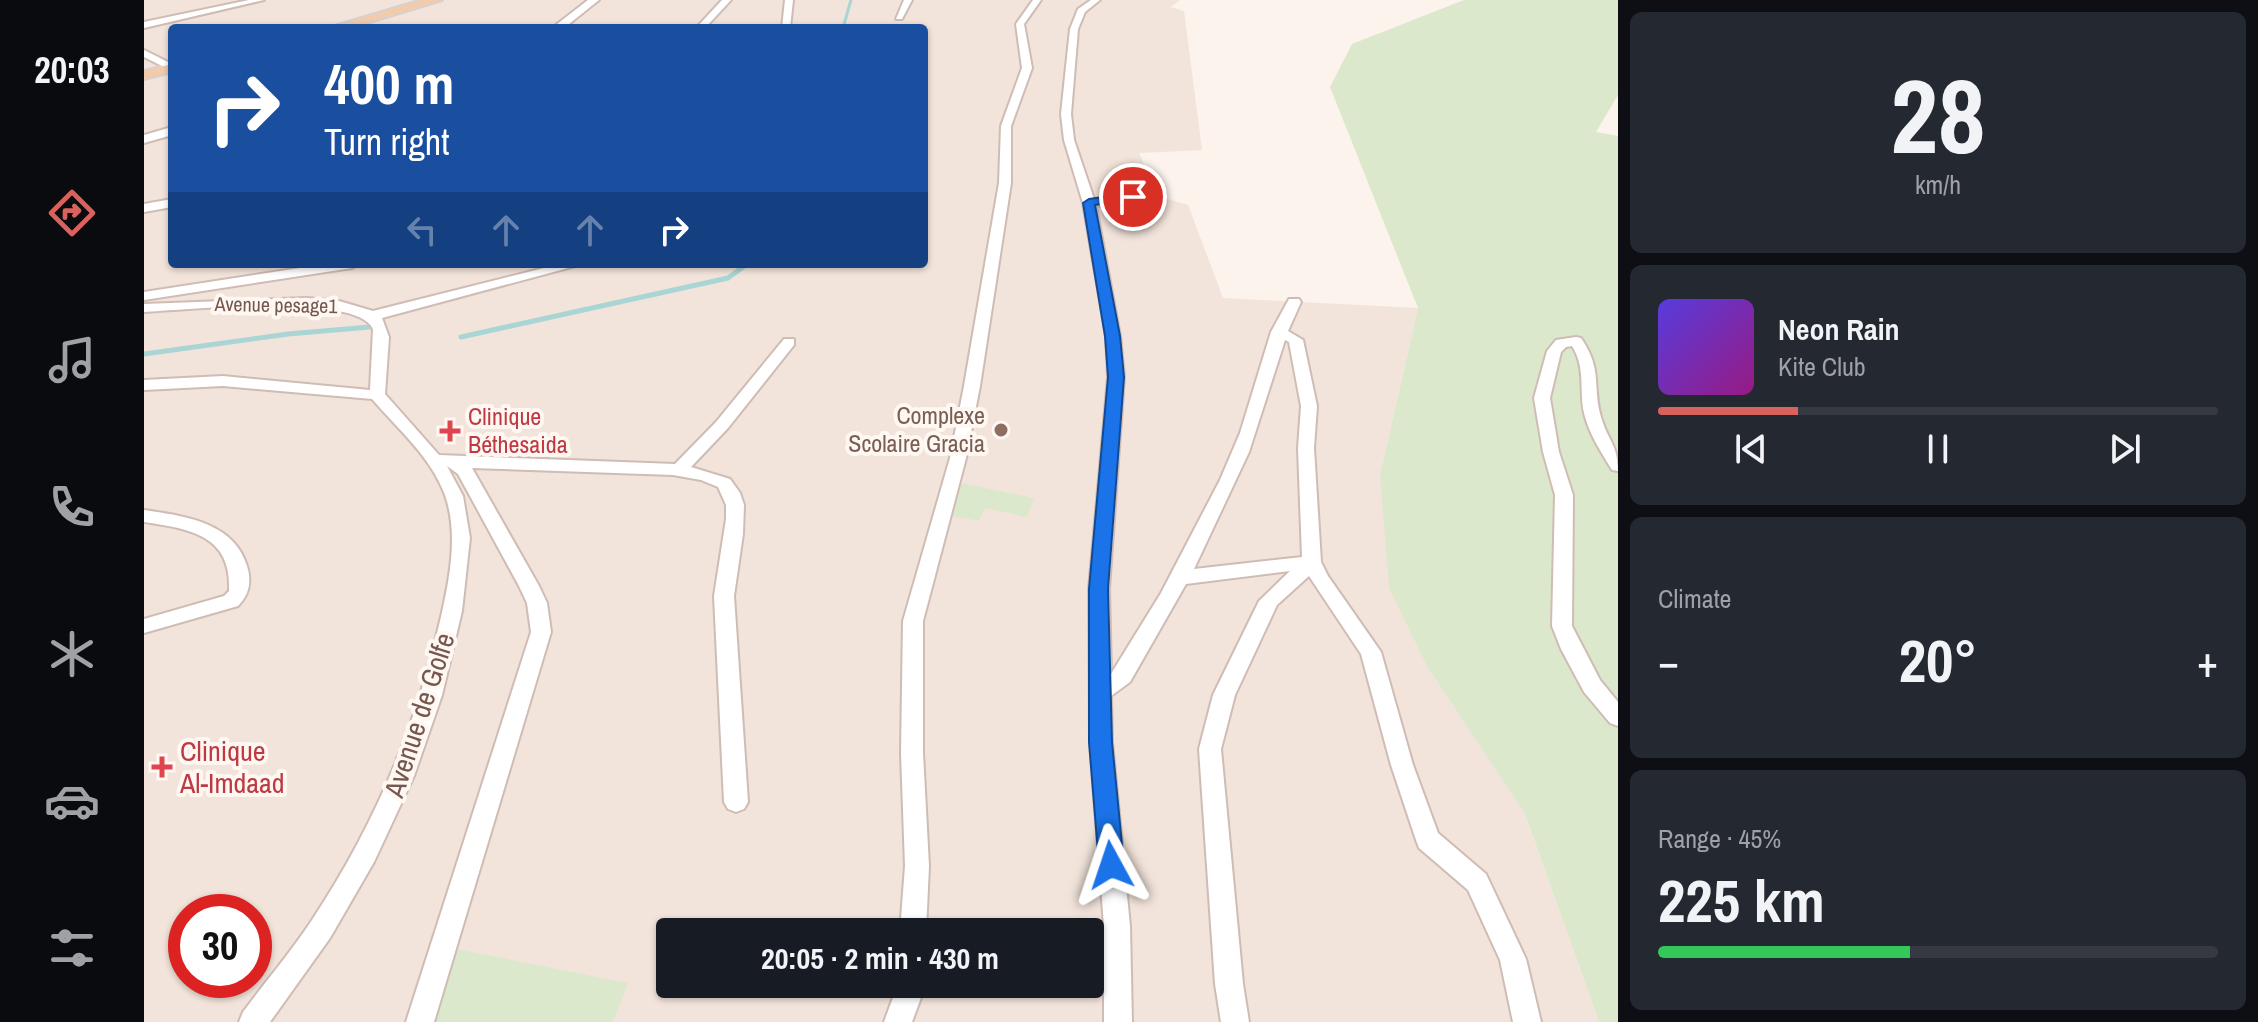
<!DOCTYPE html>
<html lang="en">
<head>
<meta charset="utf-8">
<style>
  body { margin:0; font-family:"Archivo Narrow",sans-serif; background:#242831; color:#f1f3f6; height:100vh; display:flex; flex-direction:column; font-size:30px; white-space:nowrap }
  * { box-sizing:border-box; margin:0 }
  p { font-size:26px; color:#9ea1a6 }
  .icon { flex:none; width:44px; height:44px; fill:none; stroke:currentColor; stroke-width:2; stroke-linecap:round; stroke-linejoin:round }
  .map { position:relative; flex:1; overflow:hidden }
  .side { display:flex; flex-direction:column; gap:12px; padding:12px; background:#0d0f14; width:640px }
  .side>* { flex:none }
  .guide { position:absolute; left:24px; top:24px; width:760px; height:244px; border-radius:8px; box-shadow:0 2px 6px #0004; background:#1a4fa0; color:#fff; overflow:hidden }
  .speed { position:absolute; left:24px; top:894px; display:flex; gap:16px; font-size:40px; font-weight:700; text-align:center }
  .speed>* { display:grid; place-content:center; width:104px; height:104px; border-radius:50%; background:#171b24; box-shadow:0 2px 6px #0004; line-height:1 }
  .speed .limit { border:12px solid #d22; background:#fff; color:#111 }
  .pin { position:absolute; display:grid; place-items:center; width:68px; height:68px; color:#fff; margin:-34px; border:4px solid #fff; border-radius:50%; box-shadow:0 2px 8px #0007 }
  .me { position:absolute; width:88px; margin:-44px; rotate:355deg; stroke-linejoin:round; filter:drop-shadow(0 0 6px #0008) }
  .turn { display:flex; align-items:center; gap:28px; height:168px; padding:0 24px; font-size:36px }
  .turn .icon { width:104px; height:104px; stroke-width:2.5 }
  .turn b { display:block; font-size:56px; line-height:68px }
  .lanes { display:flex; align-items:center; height:76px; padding:0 24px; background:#0003; justify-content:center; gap:40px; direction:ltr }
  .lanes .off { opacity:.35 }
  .big { font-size:60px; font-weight:700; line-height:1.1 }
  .side .card { flex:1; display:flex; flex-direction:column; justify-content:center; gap:12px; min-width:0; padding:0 28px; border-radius:12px; background:#242831 }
  .side .dial { align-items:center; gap:0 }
  .dial b { font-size:104px; line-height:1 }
  .song { display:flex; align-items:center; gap:24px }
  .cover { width:96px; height:96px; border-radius:12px; background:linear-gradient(135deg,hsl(250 70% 55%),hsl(310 70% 35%)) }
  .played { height:8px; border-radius:4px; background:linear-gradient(90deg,#d9625d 25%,#363941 25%) }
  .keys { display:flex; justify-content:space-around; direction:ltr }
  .heat { display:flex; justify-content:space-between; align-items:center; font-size:44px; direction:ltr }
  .charge { height:12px; border-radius:6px; background:linear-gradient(90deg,#34c759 45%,#363941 0) }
  .trip { position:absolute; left:512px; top:918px; width:448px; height:80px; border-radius:8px; background:#171b24; box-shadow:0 2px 6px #0004; font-weight:700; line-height:80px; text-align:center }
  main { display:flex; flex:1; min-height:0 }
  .dock { display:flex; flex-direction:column; width:144px; justify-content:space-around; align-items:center; background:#090b0e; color:#9ea1a6 }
  .dock .icon { width:56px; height:56px }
  .dock .on { color:#d9625d }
  .dock b { font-size:36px; color:#f1f3f6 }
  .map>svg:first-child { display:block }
  .residential { fill:#f2e4db; fill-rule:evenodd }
  .green { fill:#dce8cb }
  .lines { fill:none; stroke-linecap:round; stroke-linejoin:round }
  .stream-far2 { stroke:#a9d5d4; stroke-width:3 }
  .stream-far1 { stroke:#a9d5d4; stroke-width:4 }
  .stream { stroke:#a9d5d4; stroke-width:5 }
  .minor-casing { stroke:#cfbcb4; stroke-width:4 }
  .tertiary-casing { stroke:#cfbcb4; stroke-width:4 }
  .primary-casing { stroke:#d8d0ce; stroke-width:4 }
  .minor { fill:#fff; fill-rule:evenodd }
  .tertiary { fill:#fff; fill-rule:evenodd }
  .primary { fill:#f3cbab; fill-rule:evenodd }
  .route { fill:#1a73e8; stroke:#114b97; stroke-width:2 }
  .education-dot { fill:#8d6e63; stroke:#fef7f2; stroke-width:3 }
  .health-dot { fill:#e0444e; stroke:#fef7f2; stroke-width:3 }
  .labels { text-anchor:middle; stroke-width:8; stroke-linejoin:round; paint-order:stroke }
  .far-street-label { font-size:20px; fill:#755750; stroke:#fef7f2 }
  .education-label { font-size:24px; fill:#785e54; stroke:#fef7f2; text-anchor:end }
  .health-label { font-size:24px; fill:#be3a42; stroke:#fef7f2; text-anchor:start }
  .near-street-label { font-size:28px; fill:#755750; stroke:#fef7f2 }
  .near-health-label { font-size:28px; fill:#be3a42; stroke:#fef7f2; text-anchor:start }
</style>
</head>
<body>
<main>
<nav class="dock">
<b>20:03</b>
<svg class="icon on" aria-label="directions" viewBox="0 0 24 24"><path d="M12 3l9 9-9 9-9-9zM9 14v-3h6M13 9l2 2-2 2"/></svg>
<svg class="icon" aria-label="music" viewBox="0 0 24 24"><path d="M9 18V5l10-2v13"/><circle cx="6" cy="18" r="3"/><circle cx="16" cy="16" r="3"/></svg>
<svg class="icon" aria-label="phone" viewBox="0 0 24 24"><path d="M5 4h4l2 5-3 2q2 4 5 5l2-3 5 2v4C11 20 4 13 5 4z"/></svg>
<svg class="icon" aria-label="climate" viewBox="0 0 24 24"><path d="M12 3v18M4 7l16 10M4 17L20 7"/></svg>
<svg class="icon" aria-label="car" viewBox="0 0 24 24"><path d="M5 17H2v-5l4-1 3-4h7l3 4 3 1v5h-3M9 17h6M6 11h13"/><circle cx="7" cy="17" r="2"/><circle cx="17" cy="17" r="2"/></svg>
<svg class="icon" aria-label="filters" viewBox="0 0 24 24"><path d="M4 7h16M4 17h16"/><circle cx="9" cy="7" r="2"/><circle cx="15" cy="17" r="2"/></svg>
</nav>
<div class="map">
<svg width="1474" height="1022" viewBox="0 0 1474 1022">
  <rect width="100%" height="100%" fill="#fbf3ec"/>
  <path class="residential" d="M0,0H1036L1027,7L1040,11L1058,150L995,153L1014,196L1044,205L1079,298L1274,308L1236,475L1284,668L1381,814L1455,1022H0ZM28,28H780V264H28ZM42,912H110V980H42ZM526,932H946V984H526Z"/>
  <g class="green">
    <path d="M1320,0H1474V95L1452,132L1474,136V1022H1455L1381,814L1284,668L1245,588L1236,475L1274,308L1186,87L1208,44Z"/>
    <path d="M818,483L890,498L883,517L841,508L835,521L804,515Z"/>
    <path d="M308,948L484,983L469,1022H269Z"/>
  </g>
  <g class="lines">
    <path class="stream-far2" d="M699,28L707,0"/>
    <path class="stream-far1" d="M596,269L602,264"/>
    <g class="stream">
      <path d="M317,337L584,278L599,267"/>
      <path d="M0,354L144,334L226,327"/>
    </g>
    <g class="minor-casing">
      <g id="minor">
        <path d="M105,0H120L0,28V22Z"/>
        <path d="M578,0H587L561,28H552Z"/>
        <path d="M641,0H649L646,28H638Z"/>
        <path d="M760,0H768L758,19H752Z"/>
        <path d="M889,0H897L880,24L888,68L867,126V183L836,386L822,458L779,621V753L785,866L782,932H756L761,866L757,753L759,621L806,458L820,386L855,183L857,126L878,68L872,24Z"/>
        <path d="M947,0H956L941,12L934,29L927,114L930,140L950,199L987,194L1009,186L1015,190L989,201L952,206L976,336L980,377L965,589L967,674L1017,593L1076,480L1096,433L1127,332L1145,299H1155L1157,302L1144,331L1159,340L1173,406L1170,448L1177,562L1184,576L1237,652L1269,765L1294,833L1342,874L1382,959L1397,1022H1369L1356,960L1324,890L1275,848L1272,840L1247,765L1217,654L1165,576L1133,605L1091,695L1077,749L1099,984L1105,1022H1077L1071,984L1055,749L1069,695L1115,601L1146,571L1042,584L986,682L967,696L968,742L986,926L988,1022H960V926L946,742L945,589L964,377L962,336L939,203L920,140L917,114L926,29L934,9ZM1141,340L1145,342L1157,406L1154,448L1158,557L1050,569L1105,452Z"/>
        <path d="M0,50L28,64V71L0,57Z"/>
        <path d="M182,264H215L208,268L0,300V292Z"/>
        <path d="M416,264H439L238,318L245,337L241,394L295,455L531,464L572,422L640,339H650V345L584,428L547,467L586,479L596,493L600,505L599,534L590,596L604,802L600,809L592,812L584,809L580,802L570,596L582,519V505L574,487L557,480L529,475L328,468L395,586L403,603L407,632L290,1022H262L387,632L383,603L375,586L314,474L303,466L319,496L326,538L318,611L298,695L270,776L230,862L186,938L126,1022H95L99,1012C122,981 147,952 168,920C229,828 272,728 296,621C305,582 315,535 301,495C287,457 254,429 228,399L79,386L0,390V380L79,376L226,390L229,329C212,292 39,310 0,312V304L162,298L195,301L229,311Z"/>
        <path d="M1432,337L1437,338C1459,370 1448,385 1457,417C1464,441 1474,445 1474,471L1468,470C1457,452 1445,434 1440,413C1435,390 1442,368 1428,346L1422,347L1417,352L1406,398L1415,452L1429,495L1428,626L1456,680L1474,702V726L1466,723L1440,692L1417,649L1408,626L1411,495L1399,452L1390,398L1403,351L1412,340Z"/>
        <path d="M0,510C40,516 90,522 103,566C108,582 105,595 94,606L0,633V619L80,596L85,591C88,535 46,529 0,522Z"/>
        <path d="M754,984H782L768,1022H740Z"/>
      </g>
    </g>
    <g class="tertiary-casing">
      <g id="tertiary">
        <path d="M444,0H455L420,28H408Z"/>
        <path d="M28,127V135L0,143V135Z"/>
        <path d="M28,199V207L0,212V204Z"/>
      </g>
    </g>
    <g class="primary-casing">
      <g id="primary">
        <path d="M278,0H298L206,28H184Z"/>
        <path d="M28,64V72L0,79V71Z"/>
      </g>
    </g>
    <use href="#minor" class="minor"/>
    <use href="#tertiary" class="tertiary"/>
    <use href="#primary" class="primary"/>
  </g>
  <path class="route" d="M989,193L993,194V199L951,205L976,336L980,377L964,589L968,742L980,865L976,873L967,877L959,873L955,865L945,742V589L964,377L961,336L939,203L945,199Z"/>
  <circle class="education-dot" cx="857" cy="430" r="8"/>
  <g class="health-dot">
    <path d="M302 419h8v8h8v8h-8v8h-8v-8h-8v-8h8z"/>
    <path d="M14 755h8v8h8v8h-8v8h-8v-8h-8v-8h8z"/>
  </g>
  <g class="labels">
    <g class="far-street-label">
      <text transform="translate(132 305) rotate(1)" y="7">Avenue pesage1</text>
    </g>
    <g class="education-label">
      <text x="841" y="424">Complexe<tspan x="841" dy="28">Scolaire Gracia</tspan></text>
    </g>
    <g class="health-label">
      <text x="324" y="425">Clinique<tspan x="324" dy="28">Béthesaida</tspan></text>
    </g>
    <g class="near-street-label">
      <text transform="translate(275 715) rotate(-72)" y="10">Avenue de Golfe</text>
    </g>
    <g class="near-health-label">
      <text x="36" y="761">Clinique<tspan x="36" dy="32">Al-Imdaad</tspan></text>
    </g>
  </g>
</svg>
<div class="speed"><div class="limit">30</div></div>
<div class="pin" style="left:989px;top:197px;background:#d93025"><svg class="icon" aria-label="arrive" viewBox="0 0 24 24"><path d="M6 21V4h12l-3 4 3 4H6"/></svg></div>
<svg class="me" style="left:967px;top:865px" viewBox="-20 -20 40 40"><path d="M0-17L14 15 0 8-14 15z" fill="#1a73e8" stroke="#fff" stroke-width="4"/></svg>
<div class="trip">20:05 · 2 min · 430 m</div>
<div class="guide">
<div class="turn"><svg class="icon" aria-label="right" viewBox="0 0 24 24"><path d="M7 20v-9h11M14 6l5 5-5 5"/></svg><div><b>400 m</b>Turn right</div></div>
<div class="lanes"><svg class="icon off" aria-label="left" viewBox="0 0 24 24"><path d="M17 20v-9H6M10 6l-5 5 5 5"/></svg><svg class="icon off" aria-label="ahead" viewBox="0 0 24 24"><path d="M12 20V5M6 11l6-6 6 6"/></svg><svg class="icon off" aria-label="ahead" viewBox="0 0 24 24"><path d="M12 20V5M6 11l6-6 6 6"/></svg><svg class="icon" aria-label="right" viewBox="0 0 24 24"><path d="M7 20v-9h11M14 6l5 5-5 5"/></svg></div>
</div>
</div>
<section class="side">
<div class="card dial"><b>28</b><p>km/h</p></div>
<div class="card">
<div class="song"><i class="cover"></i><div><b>Neon Rain</b><p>Kite Club</p></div></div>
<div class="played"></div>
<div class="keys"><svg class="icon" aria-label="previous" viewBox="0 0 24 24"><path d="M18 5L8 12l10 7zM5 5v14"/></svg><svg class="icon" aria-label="pause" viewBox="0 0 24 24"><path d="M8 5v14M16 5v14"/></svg><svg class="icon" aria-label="next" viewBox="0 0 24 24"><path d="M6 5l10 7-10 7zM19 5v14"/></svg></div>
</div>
<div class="card"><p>Climate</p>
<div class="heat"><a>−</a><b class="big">20°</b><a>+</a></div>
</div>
<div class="card"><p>Range · 45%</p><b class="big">225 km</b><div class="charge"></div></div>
</section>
</main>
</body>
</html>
